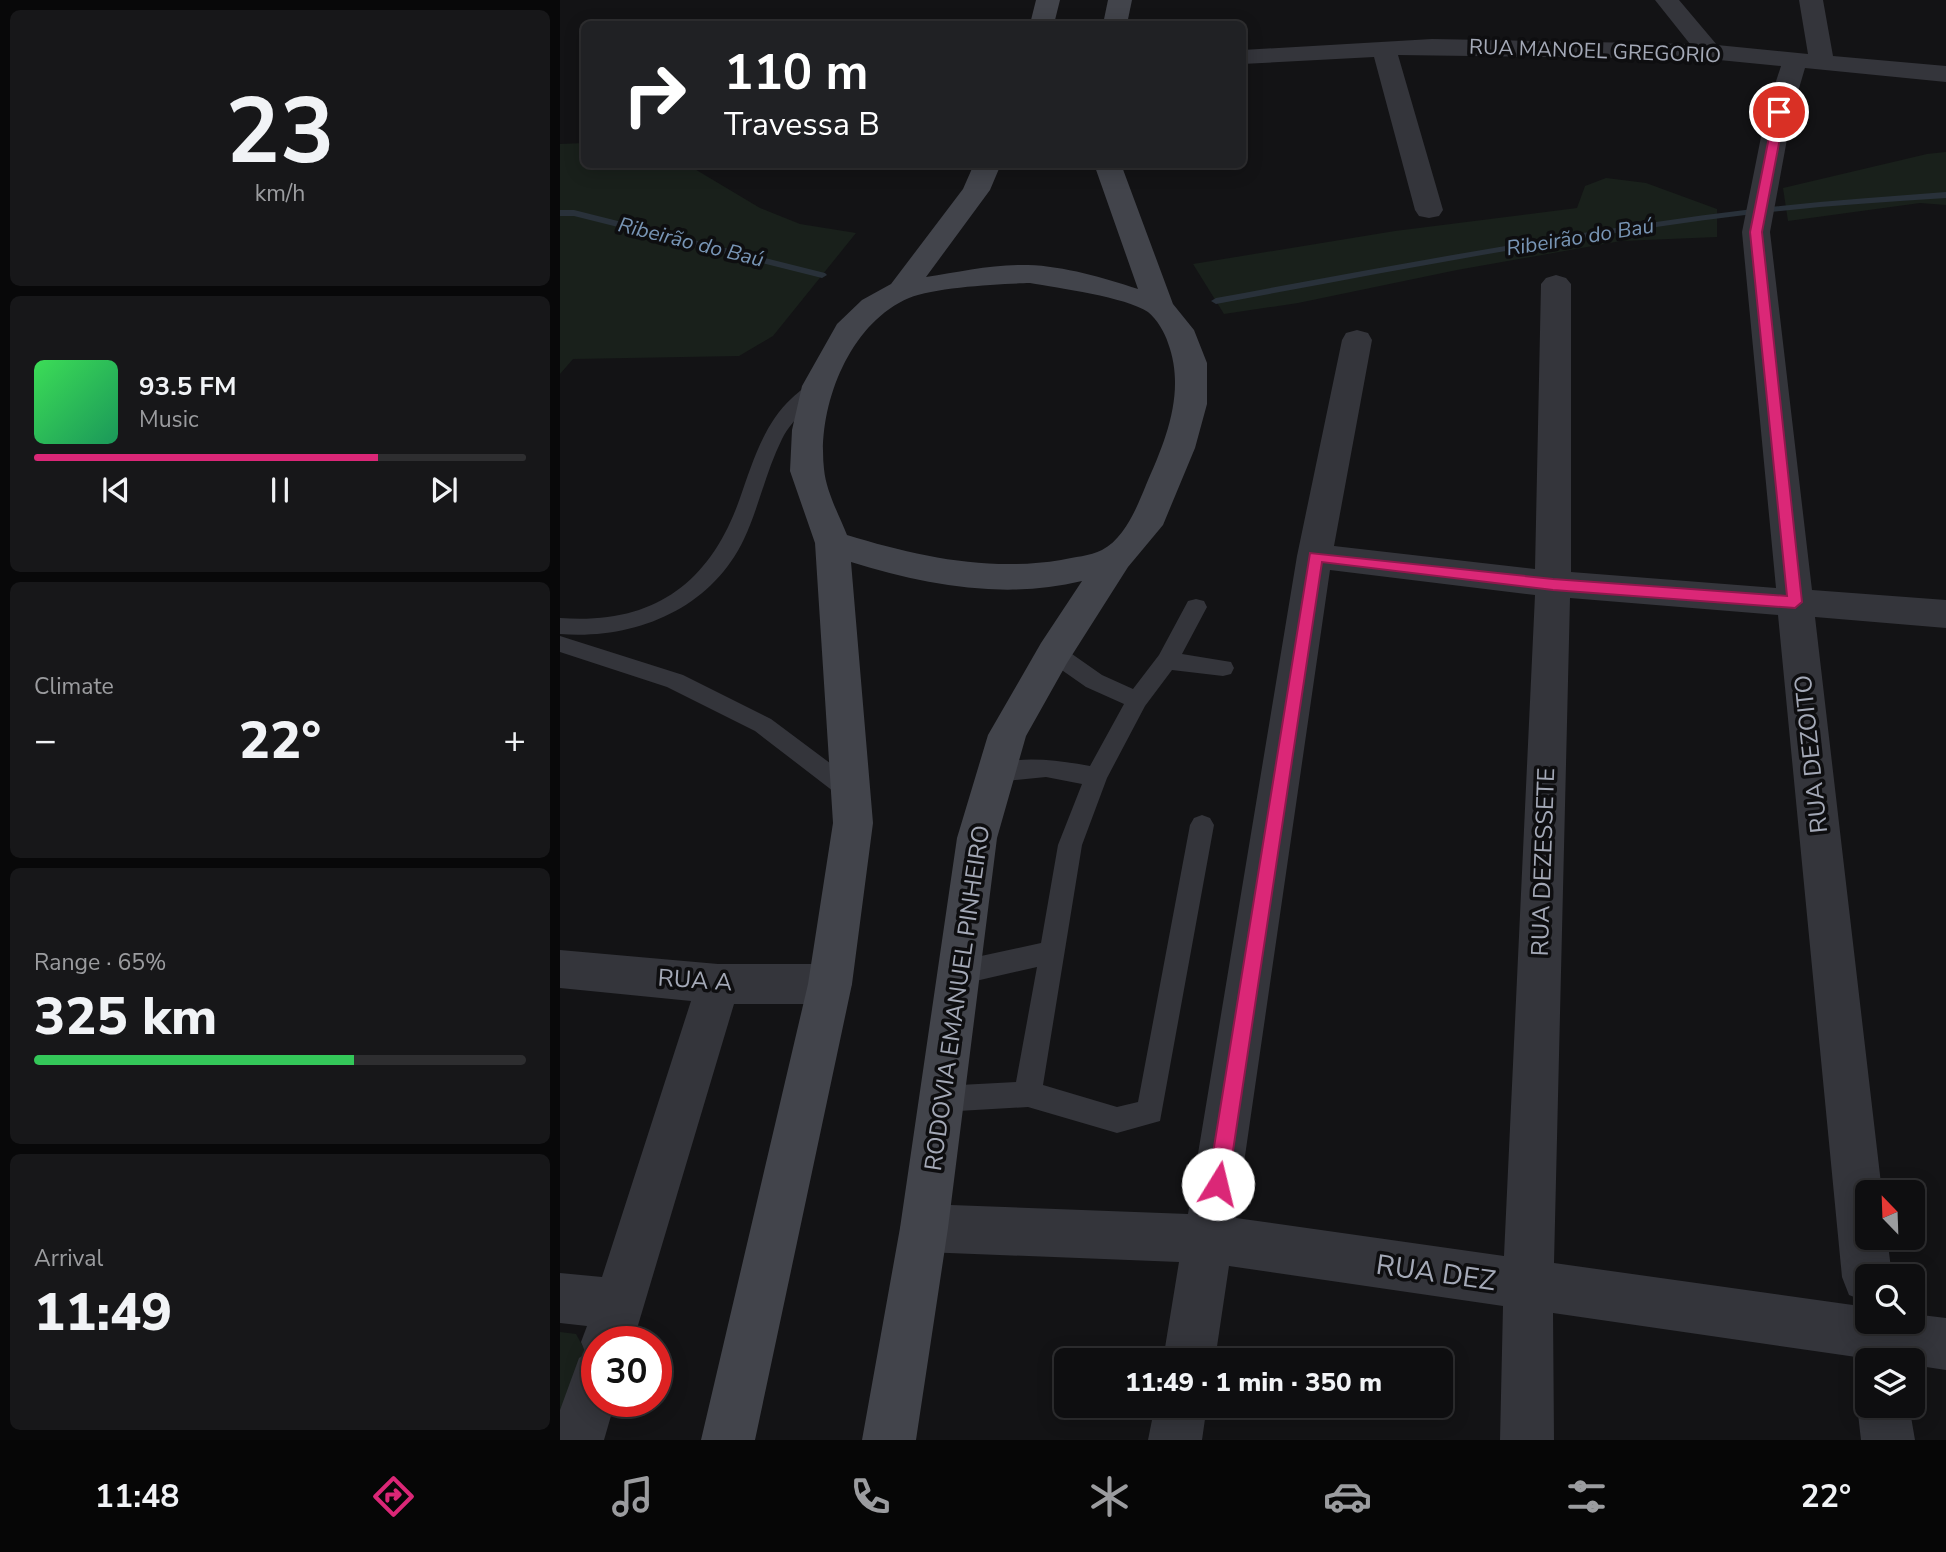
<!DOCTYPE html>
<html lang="en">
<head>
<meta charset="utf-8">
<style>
  body { margin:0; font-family:"Nunito Sans",sans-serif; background:#171719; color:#f1f3f6; height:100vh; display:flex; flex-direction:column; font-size:26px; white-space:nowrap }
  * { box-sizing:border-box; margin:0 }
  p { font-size:23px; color:#9b9c9f }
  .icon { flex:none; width:38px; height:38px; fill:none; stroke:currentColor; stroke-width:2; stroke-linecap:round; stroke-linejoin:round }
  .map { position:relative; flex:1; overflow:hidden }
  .details { display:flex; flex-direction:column; gap:10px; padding:10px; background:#080809; width:560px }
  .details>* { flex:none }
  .hud { position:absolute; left:21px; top:21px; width:665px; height:147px; border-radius:10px; box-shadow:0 4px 18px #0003,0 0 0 2px #2e2e30; background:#202124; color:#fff; overflow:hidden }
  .needle { width:46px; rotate:337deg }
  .fabs { position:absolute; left:1295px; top:1180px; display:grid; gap:14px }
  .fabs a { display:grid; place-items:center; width:70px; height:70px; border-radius:10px; background:#0e0e10; box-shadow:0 4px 18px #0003,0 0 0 2px #2e2e30; font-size:35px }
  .speed { position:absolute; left:21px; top:1326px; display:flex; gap:14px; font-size:35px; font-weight:700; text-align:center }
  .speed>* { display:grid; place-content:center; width:91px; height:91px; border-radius:50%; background:#0e0e10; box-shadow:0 4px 18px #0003,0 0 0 2px #2e2e30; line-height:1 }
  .speed .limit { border:10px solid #d22; background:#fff; color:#111 }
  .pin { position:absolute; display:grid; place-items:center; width:60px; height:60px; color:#fff; margin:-30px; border:4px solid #fff; border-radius:50%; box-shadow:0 2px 7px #0007 }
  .me { position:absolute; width:77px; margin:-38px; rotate:9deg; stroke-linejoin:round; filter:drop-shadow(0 0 5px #0008) }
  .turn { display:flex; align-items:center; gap:24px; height:147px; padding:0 28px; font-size:32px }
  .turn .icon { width:91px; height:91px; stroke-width:2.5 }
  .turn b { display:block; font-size:49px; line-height:60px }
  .big { font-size:52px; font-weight:800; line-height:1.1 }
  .details .card { flex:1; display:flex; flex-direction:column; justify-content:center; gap:10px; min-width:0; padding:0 24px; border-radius:10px; background:#171719 }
  .details .dial { align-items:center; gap:0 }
  .dial b { font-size:91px; line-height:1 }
  .song { display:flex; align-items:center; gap:21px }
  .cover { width:84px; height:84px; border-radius:10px; background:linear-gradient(135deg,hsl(130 70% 55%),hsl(150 70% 35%)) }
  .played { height:7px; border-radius:4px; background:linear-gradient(90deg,#db2777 70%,#2e2e30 70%) }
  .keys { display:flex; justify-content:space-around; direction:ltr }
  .heat { display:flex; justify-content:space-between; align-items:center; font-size:38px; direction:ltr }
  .charge { height:10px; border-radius:5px; background:linear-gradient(90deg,#34c759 65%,#2e2e30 0) }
  .trip { position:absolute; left:494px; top:1348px; width:399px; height:70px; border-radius:10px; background:#0e0e10; box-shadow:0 4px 18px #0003,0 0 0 2px #2e2e30; font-weight:800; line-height:70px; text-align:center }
  .dock { display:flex; height:112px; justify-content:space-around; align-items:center; background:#060606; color:#9b9c9f }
  .dock .icon { width:49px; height:49px }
  .dock .selected { color:#db2777 }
  .dock b { font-size:32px; color:#f1f3f6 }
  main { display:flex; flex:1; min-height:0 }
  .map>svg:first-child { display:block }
  .green { fill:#19201b }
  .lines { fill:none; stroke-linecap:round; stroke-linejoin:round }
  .stream { fill:#29313a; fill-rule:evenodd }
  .service { fill:#34353b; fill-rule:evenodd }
  .minor { fill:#34353b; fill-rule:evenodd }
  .secondary { fill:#42444b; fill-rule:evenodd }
  .route { fill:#db2777; stroke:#8e194d; stroke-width:2 }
  .labels { text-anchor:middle; stroke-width:7; stroke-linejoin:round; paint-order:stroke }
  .far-street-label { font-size:21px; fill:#a4a9b7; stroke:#0e0e10 }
  .far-water-label { font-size:21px; font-style:italic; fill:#7895b5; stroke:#0e0e10 }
  .street-label { font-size:24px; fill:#a4a9b7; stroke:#0e0e10 }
  .near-street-label { font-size:28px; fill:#a4a9b7; stroke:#0e0e10 }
</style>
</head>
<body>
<main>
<section class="details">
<div class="card dial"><b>23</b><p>km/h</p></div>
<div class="card">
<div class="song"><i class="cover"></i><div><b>93.5 FM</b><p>Music</p></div></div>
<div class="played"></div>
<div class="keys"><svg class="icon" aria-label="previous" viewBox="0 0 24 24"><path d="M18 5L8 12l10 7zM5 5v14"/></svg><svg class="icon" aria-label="pause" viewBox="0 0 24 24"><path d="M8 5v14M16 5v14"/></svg><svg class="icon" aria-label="next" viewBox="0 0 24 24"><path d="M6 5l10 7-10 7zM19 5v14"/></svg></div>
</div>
<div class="card"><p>Climate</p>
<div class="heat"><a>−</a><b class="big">22°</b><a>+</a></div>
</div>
<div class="card"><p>Range · 65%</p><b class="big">325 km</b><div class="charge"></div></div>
<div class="card"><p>Arrival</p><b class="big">11:49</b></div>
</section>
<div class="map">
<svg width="1386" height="1440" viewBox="0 0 1386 1440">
  <rect width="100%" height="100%" fill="#131315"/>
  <g class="green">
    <path d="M24,143V164L128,165L200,208L240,224L296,233L213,336L179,356L13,359L0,374V144Z"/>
    <path d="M1386,152V205L1360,203L1228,221L1223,188L1367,154Z"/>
    <path d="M1046,178L1086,183L1157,209V237L1061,241L897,270L738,303L664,314L633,264L835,231L1017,208L1025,186Z"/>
    <path d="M0,1332L16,1334L27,1354L0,1440Z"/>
  </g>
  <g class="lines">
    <g class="stream">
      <path d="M1386,192V198C1324,202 1262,206 1201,213C1018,235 837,270 656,304L651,301L656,298C837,265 1018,230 1201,208C1262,201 1324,197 1386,192Z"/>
      <path d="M0,210H14L265,273L267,275L262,278L14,216H0Z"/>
    </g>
    <g class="service">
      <path d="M258,380L267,386C254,406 234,415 222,439C206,471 199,507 184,539C151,609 75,640 0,634V618C93,625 150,584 180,498C192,464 204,423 232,398C240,391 248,383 258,380Z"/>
      <path d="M636,599L644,601L647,607L622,654L671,662L674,668L671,674L663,676L612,670L585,706L547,778L522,845L483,1085L557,1107L578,1102L630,825L634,818L642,815L650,818L654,825L600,1121L557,1133L468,1107L381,1112L371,1108L367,1099L371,1090L381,1086L456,1082L477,967L398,985L389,981L385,973L389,965L398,961L481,943L498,845L522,784L486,777L436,782L428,780L424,773L428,766C461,755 496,760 530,766L564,704L526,687L486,659L483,653L486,647H502L542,675L573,689L599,655L628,601Z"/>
      <path d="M0,636L123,675L211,719L298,784L302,791L298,798L290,801L282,798L195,731L107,687L0,652Z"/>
    </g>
    <g class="minor">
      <path d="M1095,0H1119L1157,45L1248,54L1239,0H1263L1273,56L1386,66V82L1245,68L1232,112L1210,232L1252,590L1386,600V628L1255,617L1322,1192H1307V1237H1327L1332,1276H1307V1302L1289,1295L1282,1277L1218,615L1010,598L994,1263L1307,1307V1321H1353V1314L1386,1318V1370L1353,1365V1360H1317L993,1313L994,1440H940L943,1306L669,1266L655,1360H603L619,1262L364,1252L347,1245L340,1228L347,1211L364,1204L628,1214L737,556L782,340L786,333L797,330L808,333L812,340L774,546L975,569L981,284L986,278L996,275L1006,278L1011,284V572L1216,588L1182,232L1206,112L1221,66L1149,59L838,55L883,210L879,216L869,218L859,216L855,210L814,57L682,64V50L872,39L1130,44ZM770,570L975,595L944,1256L676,1218Z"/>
      <path d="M0,950L158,964H270L286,970L292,984L286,998L270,1004H174L73,1342H37V1402H55L44,1440H0V1410L19,1358L26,1354L21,1342L27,1326L0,1323V1273L42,1277L131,1001L0,988Z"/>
      <path d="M1307,1385V1405H1349L1355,1440H1301L1297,1405Z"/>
      <path d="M595,1405H647L642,1440H588Z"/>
    </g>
    <g class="secondary">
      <path d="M476,0H500L494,24H470Z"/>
      <path d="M548,0H572L567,24H543Z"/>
      <path d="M414,164H441L430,190L366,277C399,272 433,264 468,265C504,266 544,278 578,289L534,164H561L613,304L634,330L647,363V404L635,448L603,525L568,567L507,663L466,736L437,838L388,1228L356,1440H302L340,1228L397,838L428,735L481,643L522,581C444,600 366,585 291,562L313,823L292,984L195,1440H141L248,984L273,823L255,543L230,471L232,430L242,386L277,324L302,300L331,284L403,189ZM470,283C498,288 566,297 588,312C597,319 605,333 608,343C626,392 606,440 586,485C577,507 565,538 542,550C530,556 514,557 501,560C428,572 356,556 287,535C279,515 266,491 264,469C257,408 288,324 349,298C375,287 440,284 470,283Z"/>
    </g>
  </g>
  <path class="route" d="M1219,109L1225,112L1202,232L1242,602L1235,608L993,590L762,562L668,1184L665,1191L658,1194L651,1191L648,1184L750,553L993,579L1227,596L1190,232L1214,112Z"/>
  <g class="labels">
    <g class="far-street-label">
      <text transform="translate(1035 51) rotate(2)" y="7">RUA MANOEL GREGORIO</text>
    </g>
    <g class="far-water-label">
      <text transform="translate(1020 237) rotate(-9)" y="7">Ribeirão do Baú</text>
      <text transform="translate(131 242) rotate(14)" y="7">Ribeirão do Baú</text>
    </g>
    <g class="street-label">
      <text transform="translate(1251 754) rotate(-96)" y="8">RUA DEZOITO</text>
      <text transform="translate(983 862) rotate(-88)" y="8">RUA DEZESSETE</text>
      <text transform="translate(135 980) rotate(4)" y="8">RUA A</text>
      <text transform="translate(397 998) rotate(-82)" y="8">RODOVIA EMANUEL PINHEIRO</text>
    </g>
    <g class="near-street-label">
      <text transform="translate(876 1272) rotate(8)" y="10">RUA DEZ</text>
    </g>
  </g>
</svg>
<div class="fabs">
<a><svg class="needle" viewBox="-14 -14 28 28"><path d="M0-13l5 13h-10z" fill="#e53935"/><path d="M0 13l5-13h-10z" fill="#9b9c9f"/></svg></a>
<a><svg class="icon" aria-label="search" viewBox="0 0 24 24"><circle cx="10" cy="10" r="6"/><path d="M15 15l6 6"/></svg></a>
<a><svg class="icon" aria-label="layers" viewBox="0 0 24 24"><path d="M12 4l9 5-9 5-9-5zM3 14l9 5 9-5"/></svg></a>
</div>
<div class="speed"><div class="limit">30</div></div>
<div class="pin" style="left:1219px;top:112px;background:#d93025"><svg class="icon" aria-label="arrive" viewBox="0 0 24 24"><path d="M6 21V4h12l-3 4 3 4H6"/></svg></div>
<svg class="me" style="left:658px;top:1184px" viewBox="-20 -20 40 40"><circle r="19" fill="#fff"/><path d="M0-13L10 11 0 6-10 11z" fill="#db2777"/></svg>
<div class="trip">11:49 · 1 min · 350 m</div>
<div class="hud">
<div class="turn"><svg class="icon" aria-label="right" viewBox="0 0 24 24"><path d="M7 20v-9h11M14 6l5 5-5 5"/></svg><div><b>110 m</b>Travessa B</div></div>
</div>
</div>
</main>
<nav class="dock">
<b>11:48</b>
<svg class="icon selected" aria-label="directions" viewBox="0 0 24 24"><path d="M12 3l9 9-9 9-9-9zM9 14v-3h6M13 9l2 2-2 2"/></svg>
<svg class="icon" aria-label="music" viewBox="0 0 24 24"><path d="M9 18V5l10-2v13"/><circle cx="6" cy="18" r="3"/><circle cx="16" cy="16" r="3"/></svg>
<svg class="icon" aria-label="phone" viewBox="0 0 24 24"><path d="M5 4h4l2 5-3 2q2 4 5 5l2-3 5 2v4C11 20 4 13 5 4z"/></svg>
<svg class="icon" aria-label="climate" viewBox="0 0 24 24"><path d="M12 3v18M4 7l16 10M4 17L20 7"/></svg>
<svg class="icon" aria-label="car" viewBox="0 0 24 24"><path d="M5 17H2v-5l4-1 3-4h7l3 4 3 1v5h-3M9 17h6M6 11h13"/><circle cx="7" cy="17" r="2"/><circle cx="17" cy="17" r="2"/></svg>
<svg class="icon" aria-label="filters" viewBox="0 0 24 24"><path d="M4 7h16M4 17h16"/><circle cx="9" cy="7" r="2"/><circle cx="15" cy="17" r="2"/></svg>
<b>22°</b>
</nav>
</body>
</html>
